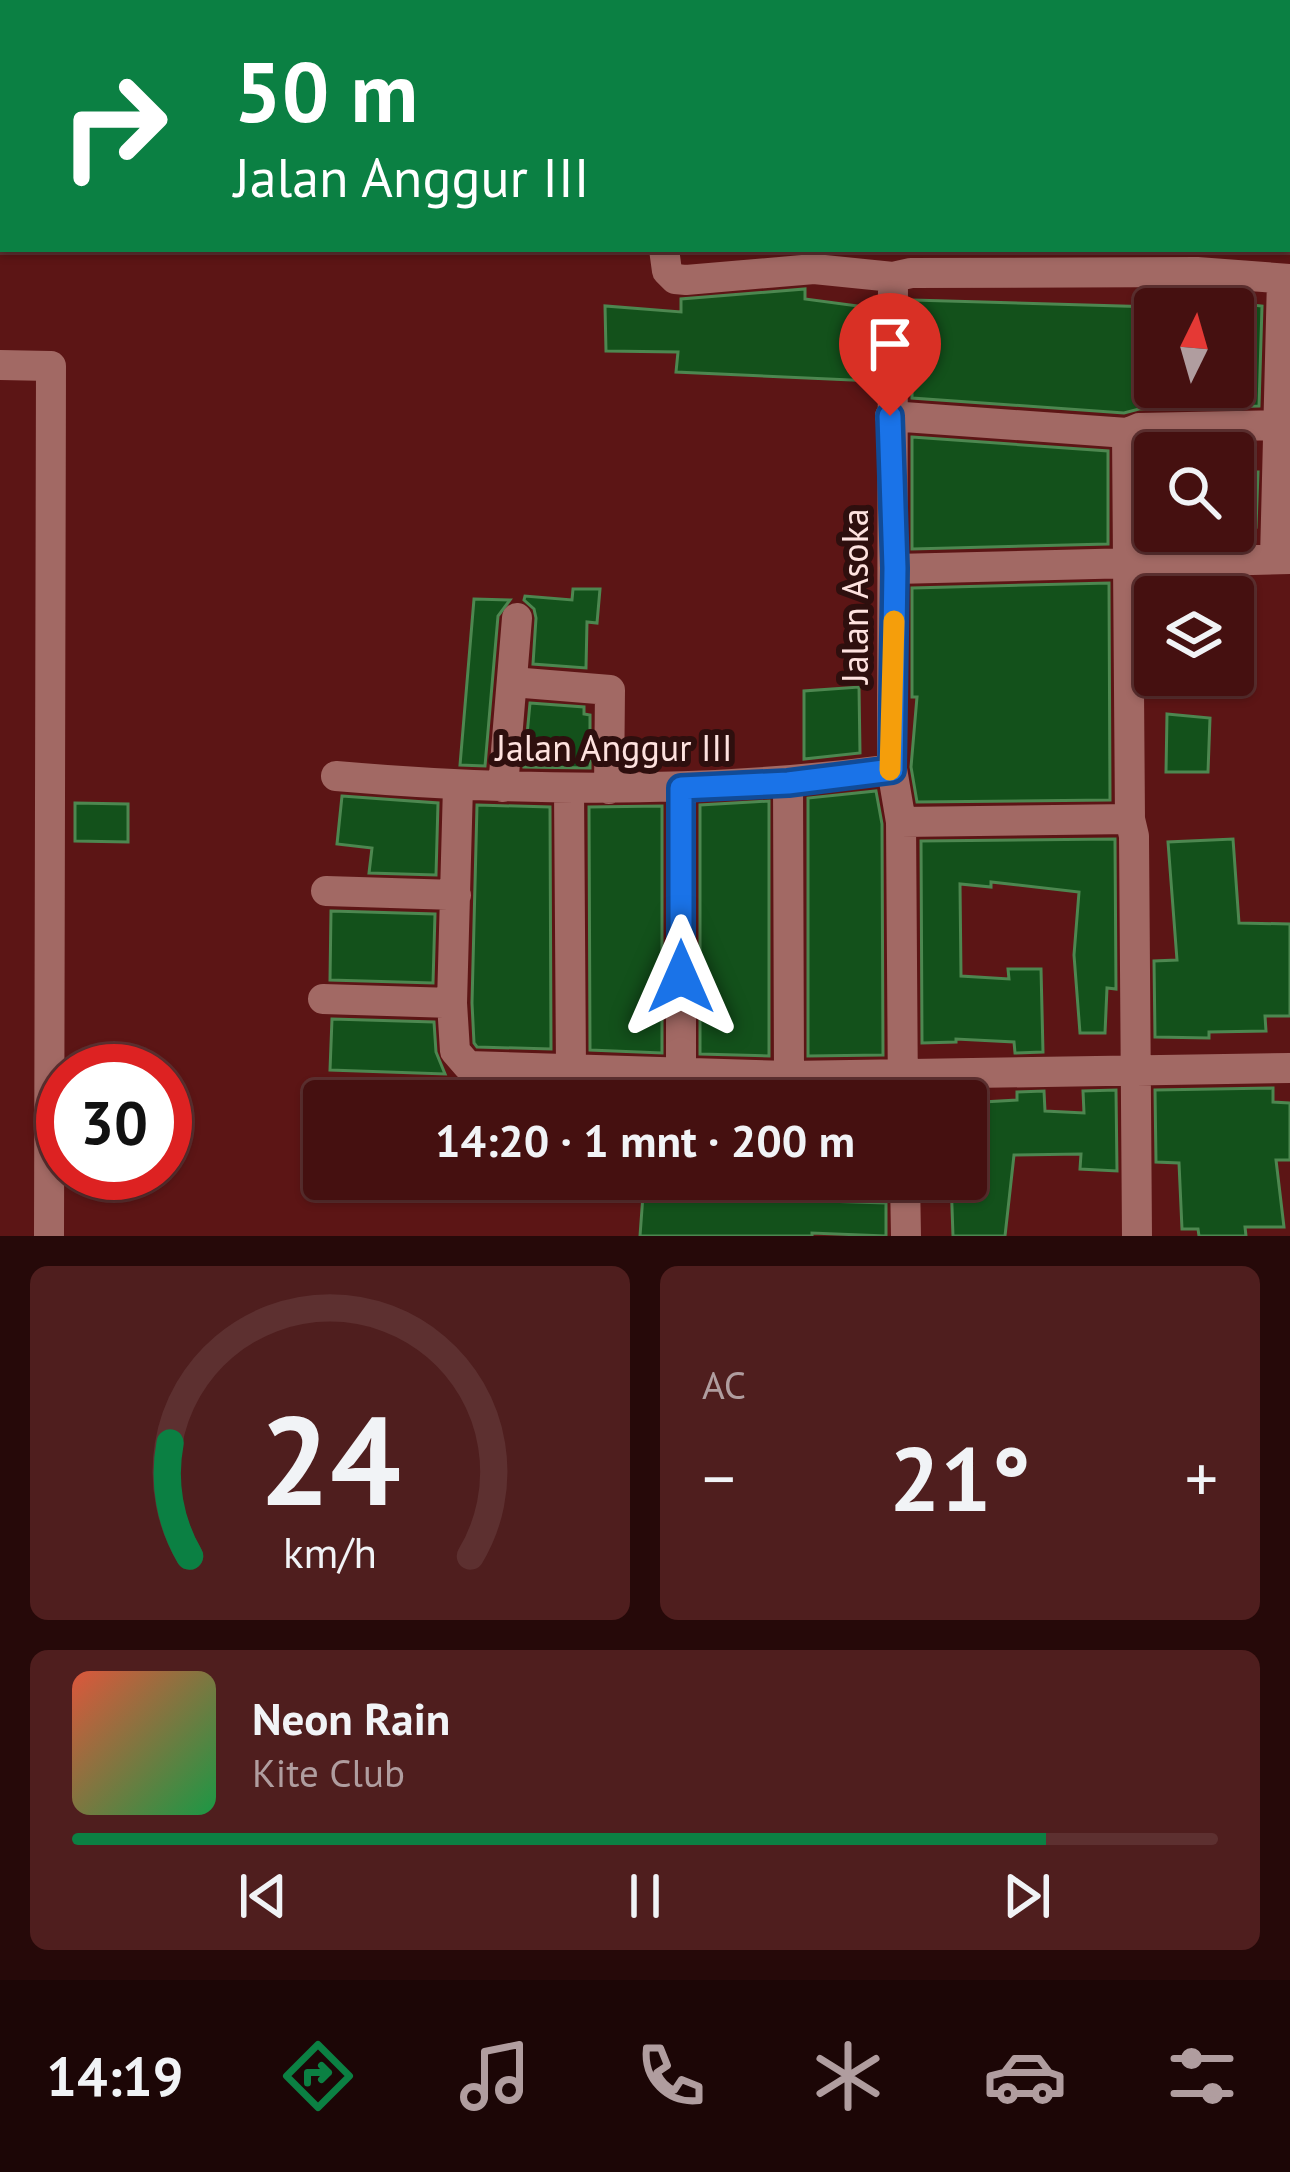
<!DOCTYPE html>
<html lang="id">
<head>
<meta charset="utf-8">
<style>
  :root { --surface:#451010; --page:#4f1e1e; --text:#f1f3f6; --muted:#b09d9f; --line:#5d3030; --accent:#0b8043 }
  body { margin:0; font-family:"PT Sans",sans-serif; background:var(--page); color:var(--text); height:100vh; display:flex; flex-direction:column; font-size:45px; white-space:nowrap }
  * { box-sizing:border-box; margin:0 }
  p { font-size:39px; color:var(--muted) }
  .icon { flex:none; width:66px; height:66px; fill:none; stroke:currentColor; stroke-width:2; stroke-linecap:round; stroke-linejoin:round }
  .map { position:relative; height:1236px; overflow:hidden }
  .sheet { display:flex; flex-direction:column; gap:30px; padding:30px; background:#260909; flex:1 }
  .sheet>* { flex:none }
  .top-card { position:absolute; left:0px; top:0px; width:1290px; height:252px; box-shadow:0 3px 9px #0004,0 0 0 3px var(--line); background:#0b8043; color:#fff; overflow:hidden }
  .needle { width:78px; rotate:5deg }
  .fabs { position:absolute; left:1134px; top:288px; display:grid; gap:24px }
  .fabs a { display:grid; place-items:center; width:120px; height:120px; border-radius:12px; background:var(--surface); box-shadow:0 3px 9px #0004,0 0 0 3px var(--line); font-size:60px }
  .speed { position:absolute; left:36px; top:1044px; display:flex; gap:24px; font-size:60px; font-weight:700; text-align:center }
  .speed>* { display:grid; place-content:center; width:156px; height:156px; border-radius:50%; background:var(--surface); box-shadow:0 3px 9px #0004,0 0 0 3px var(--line); line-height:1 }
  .speed .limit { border:18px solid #d22; background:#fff; color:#111 }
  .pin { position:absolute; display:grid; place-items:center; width:102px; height:102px; color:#fff; margin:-123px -51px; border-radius:50% 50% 50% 0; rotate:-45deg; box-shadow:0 0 12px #0007 }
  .pin .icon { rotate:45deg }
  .me { position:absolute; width:132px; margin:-66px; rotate:0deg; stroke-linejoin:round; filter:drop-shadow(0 0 9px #0008) }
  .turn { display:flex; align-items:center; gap:42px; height:252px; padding:0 36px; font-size:54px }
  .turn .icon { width:156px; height:156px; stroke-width:2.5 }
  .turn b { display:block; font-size:84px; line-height:102px }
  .big { font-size:90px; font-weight:600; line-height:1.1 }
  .sheet .widget { flex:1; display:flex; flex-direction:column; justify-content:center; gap:18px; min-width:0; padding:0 42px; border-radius:18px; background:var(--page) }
  .sheet .dial { align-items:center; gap:0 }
  .dial svg { height:312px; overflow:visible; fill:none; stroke:var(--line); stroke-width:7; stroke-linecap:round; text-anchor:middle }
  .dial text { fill:var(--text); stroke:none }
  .song { display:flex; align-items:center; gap:36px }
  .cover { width:144px; height:144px; border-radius:18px; background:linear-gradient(135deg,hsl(10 70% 55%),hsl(140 70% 35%)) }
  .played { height:12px; border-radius:6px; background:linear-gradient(90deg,var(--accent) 85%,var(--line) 85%) }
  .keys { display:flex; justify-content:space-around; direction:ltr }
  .heat { display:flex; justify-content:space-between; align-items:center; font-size:66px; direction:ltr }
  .sheet .tiles { flex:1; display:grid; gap:30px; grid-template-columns:1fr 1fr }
  .widget:last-child { grid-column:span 2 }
  .trip { position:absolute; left:303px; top:1080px; width:684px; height:120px; border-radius:12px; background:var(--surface); box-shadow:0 3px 9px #0004,0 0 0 3px var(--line); font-weight:600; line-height:120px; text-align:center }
  .tab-bar { display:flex; height:192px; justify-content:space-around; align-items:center; background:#1c0606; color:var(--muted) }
  .tab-bar .icon { width:84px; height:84px }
  .tab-bar .active { color:var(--accent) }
  .tab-bar b { font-size:54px; color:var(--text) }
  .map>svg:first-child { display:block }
</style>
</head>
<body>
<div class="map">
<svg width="1290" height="1236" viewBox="0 0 1290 1236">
  <rect width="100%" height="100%" fill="#5c1515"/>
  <!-- building -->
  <path fill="#13511b" stroke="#4d8750" stroke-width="3" d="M805,289V299L873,308V381L676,372L678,352L606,351L605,306L681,312V299Z
    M912,300L1155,307V387H1233V303L1262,306L1259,406L1139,409L1124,413L912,398Z
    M912,437L1108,451V544L912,549Z
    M1244,472H1258L1256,527L1241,525Z
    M1184,531H1236L1235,541L1183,542Z
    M1231,580L1229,597H1180L1181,581Z
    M1109,583L1110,800L917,802L911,767L917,697H912V588Z
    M573,589H600L597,623L587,622L586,668L533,664L536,618L534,609L524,600L525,596L572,600Z
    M474,599L510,600L498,616L485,766L460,765Z
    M859,687L860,753L804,759V691Z
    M530,703L584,707V714L590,715V768L524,767Z
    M1167,714L1210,718L1208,772H1166Z
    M876,791L882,824L883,1055L808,1056V798Z
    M342,796L438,803L436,875L369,873L372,848L337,844Z
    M769,801V1056L700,1054V805Z
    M75,803L128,804V842L75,841Z
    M477,805L550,807L551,1049L477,1047L474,1043L472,1003Z
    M662,806V1053L590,1050L589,807Z
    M1115,839L1116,989L1107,988L1105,1033H1080L1074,955L1079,892L991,882V887L960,884L961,976L1009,979L1008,969H1041L1043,1052L1015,1053L1014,1042L956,1039V1042L922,1043L921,841Z
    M1233,839L1239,923L1290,924V1016H1265L1266,1031L1209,1032V1038L1155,1037L1154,961L1177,960L1168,842Z
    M331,911L435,914L433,983L330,980Z
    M332,1019L434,1022L436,1052L445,1074L330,1070Z
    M1273,1088V1102L1290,1103V1160H1276L1284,1227H1245L1246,1236H1199L1198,1229H1182L1179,1163L1156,1162L1155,1090Z
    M607,1090L883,1094L884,1101H606Z
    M1116,1090L1117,1171L1080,1169L1081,1154L1014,1155L1005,1236H953L951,1179H966V1162L973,1163L966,1103L1017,1100V1092L1044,1091L1045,1111L1084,1113L1083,1091Z
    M643,1195L886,1203V1236L812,1233V1236H640Z"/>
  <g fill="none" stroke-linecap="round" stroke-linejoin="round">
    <!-- minor -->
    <path stroke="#a26964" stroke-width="30" d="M820,0L1188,3
      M667,3V0
      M664,249L667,271L675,279L686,280L814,269L893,277L911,273L1197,272L1290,279
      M893,277L892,769L901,822L903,1101
      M0,365L51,366L49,1236
      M890,416L1127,433L1139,428L1279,425
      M1127,433L1130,819L1134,836L1137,1236
      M1275,558L1282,279
      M895,569L1290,559
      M512,682L610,690L609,789
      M336,776C522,792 707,794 892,769
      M788,783L789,1076
      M458,786L452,1003L455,1051L468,1066L789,1076L1290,1068
      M503,787L517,618
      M569,789L571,1068
      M901,822L1130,819
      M326,891L456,895
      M323,999L452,1003
      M681,1072V787
      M672,1179L906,1184
      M905,1179L906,1236"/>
  </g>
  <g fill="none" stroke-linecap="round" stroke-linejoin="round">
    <defs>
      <path id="route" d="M681,977V788L788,783L892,770L895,568L890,416"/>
    </defs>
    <!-- route casing -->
    <use href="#route" stroke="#114b97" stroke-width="30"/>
    <!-- route -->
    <use href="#route" stroke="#1a73e8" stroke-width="21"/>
    <!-- slow -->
    <path stroke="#f59e0b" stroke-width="21" d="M890,770L894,621"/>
  </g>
  <g text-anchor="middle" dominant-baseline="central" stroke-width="12" stroke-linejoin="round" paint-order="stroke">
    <!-- street labels -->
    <g font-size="36" fill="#fee2df" stroke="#2e0f0e">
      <text transform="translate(854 596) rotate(-90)">Jalan Asoka</text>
      <text x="614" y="747">Jalan Anggur III</text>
    </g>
  </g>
</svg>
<div class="fabs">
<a><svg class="needle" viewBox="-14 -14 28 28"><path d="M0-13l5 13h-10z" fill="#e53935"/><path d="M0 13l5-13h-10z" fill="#b09d9f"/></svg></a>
<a><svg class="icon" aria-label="search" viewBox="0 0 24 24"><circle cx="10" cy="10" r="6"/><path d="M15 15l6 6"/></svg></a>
<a><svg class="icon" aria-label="layers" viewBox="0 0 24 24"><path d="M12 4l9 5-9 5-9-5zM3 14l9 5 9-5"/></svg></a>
</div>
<div class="speed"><div class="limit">30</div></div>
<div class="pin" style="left:890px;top:416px;background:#d93025"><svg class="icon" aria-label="arrive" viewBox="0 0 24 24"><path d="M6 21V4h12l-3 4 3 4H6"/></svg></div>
<svg class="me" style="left:681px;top:977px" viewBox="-20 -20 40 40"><path d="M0-17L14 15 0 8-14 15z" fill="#1a73e8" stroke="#fff" stroke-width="4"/></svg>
<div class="trip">14:20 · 1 mnt · 200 m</div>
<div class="top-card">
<div class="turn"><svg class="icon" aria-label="right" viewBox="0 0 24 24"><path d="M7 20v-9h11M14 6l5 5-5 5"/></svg><div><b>50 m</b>Jalan Anggur III</div></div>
</div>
</div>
<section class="sheet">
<div class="tiles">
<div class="widget dial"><svg viewBox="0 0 100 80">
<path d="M14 69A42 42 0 1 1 86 69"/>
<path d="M14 69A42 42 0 0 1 9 40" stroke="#0b8043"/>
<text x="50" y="56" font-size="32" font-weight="700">24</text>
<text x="50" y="72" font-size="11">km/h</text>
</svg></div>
<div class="widget"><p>AC</p>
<div class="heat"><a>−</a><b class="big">21°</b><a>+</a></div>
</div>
<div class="widget">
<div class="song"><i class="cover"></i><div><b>Neon Rain</b><p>Kite Club</p></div></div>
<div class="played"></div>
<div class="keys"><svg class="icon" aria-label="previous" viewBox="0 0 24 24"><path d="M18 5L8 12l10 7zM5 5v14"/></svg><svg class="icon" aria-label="pause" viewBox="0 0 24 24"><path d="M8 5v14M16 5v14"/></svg><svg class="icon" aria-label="next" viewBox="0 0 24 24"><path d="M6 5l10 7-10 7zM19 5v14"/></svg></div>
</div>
</div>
</section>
<nav class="tab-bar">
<b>14:19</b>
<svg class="icon active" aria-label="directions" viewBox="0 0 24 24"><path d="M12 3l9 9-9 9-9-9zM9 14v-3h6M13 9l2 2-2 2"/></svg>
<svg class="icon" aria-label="music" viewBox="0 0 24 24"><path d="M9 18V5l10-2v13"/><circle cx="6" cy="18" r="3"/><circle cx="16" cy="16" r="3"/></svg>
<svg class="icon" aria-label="phone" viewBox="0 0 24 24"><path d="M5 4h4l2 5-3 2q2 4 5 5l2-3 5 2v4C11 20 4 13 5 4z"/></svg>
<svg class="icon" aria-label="climate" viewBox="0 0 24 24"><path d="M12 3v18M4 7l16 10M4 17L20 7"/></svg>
<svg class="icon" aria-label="car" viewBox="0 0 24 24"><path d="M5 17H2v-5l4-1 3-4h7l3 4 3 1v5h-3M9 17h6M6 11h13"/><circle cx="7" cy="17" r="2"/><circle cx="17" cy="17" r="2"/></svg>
<svg class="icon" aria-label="filters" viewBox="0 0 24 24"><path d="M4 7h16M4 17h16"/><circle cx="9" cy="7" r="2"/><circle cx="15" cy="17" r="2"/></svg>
</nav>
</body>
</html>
